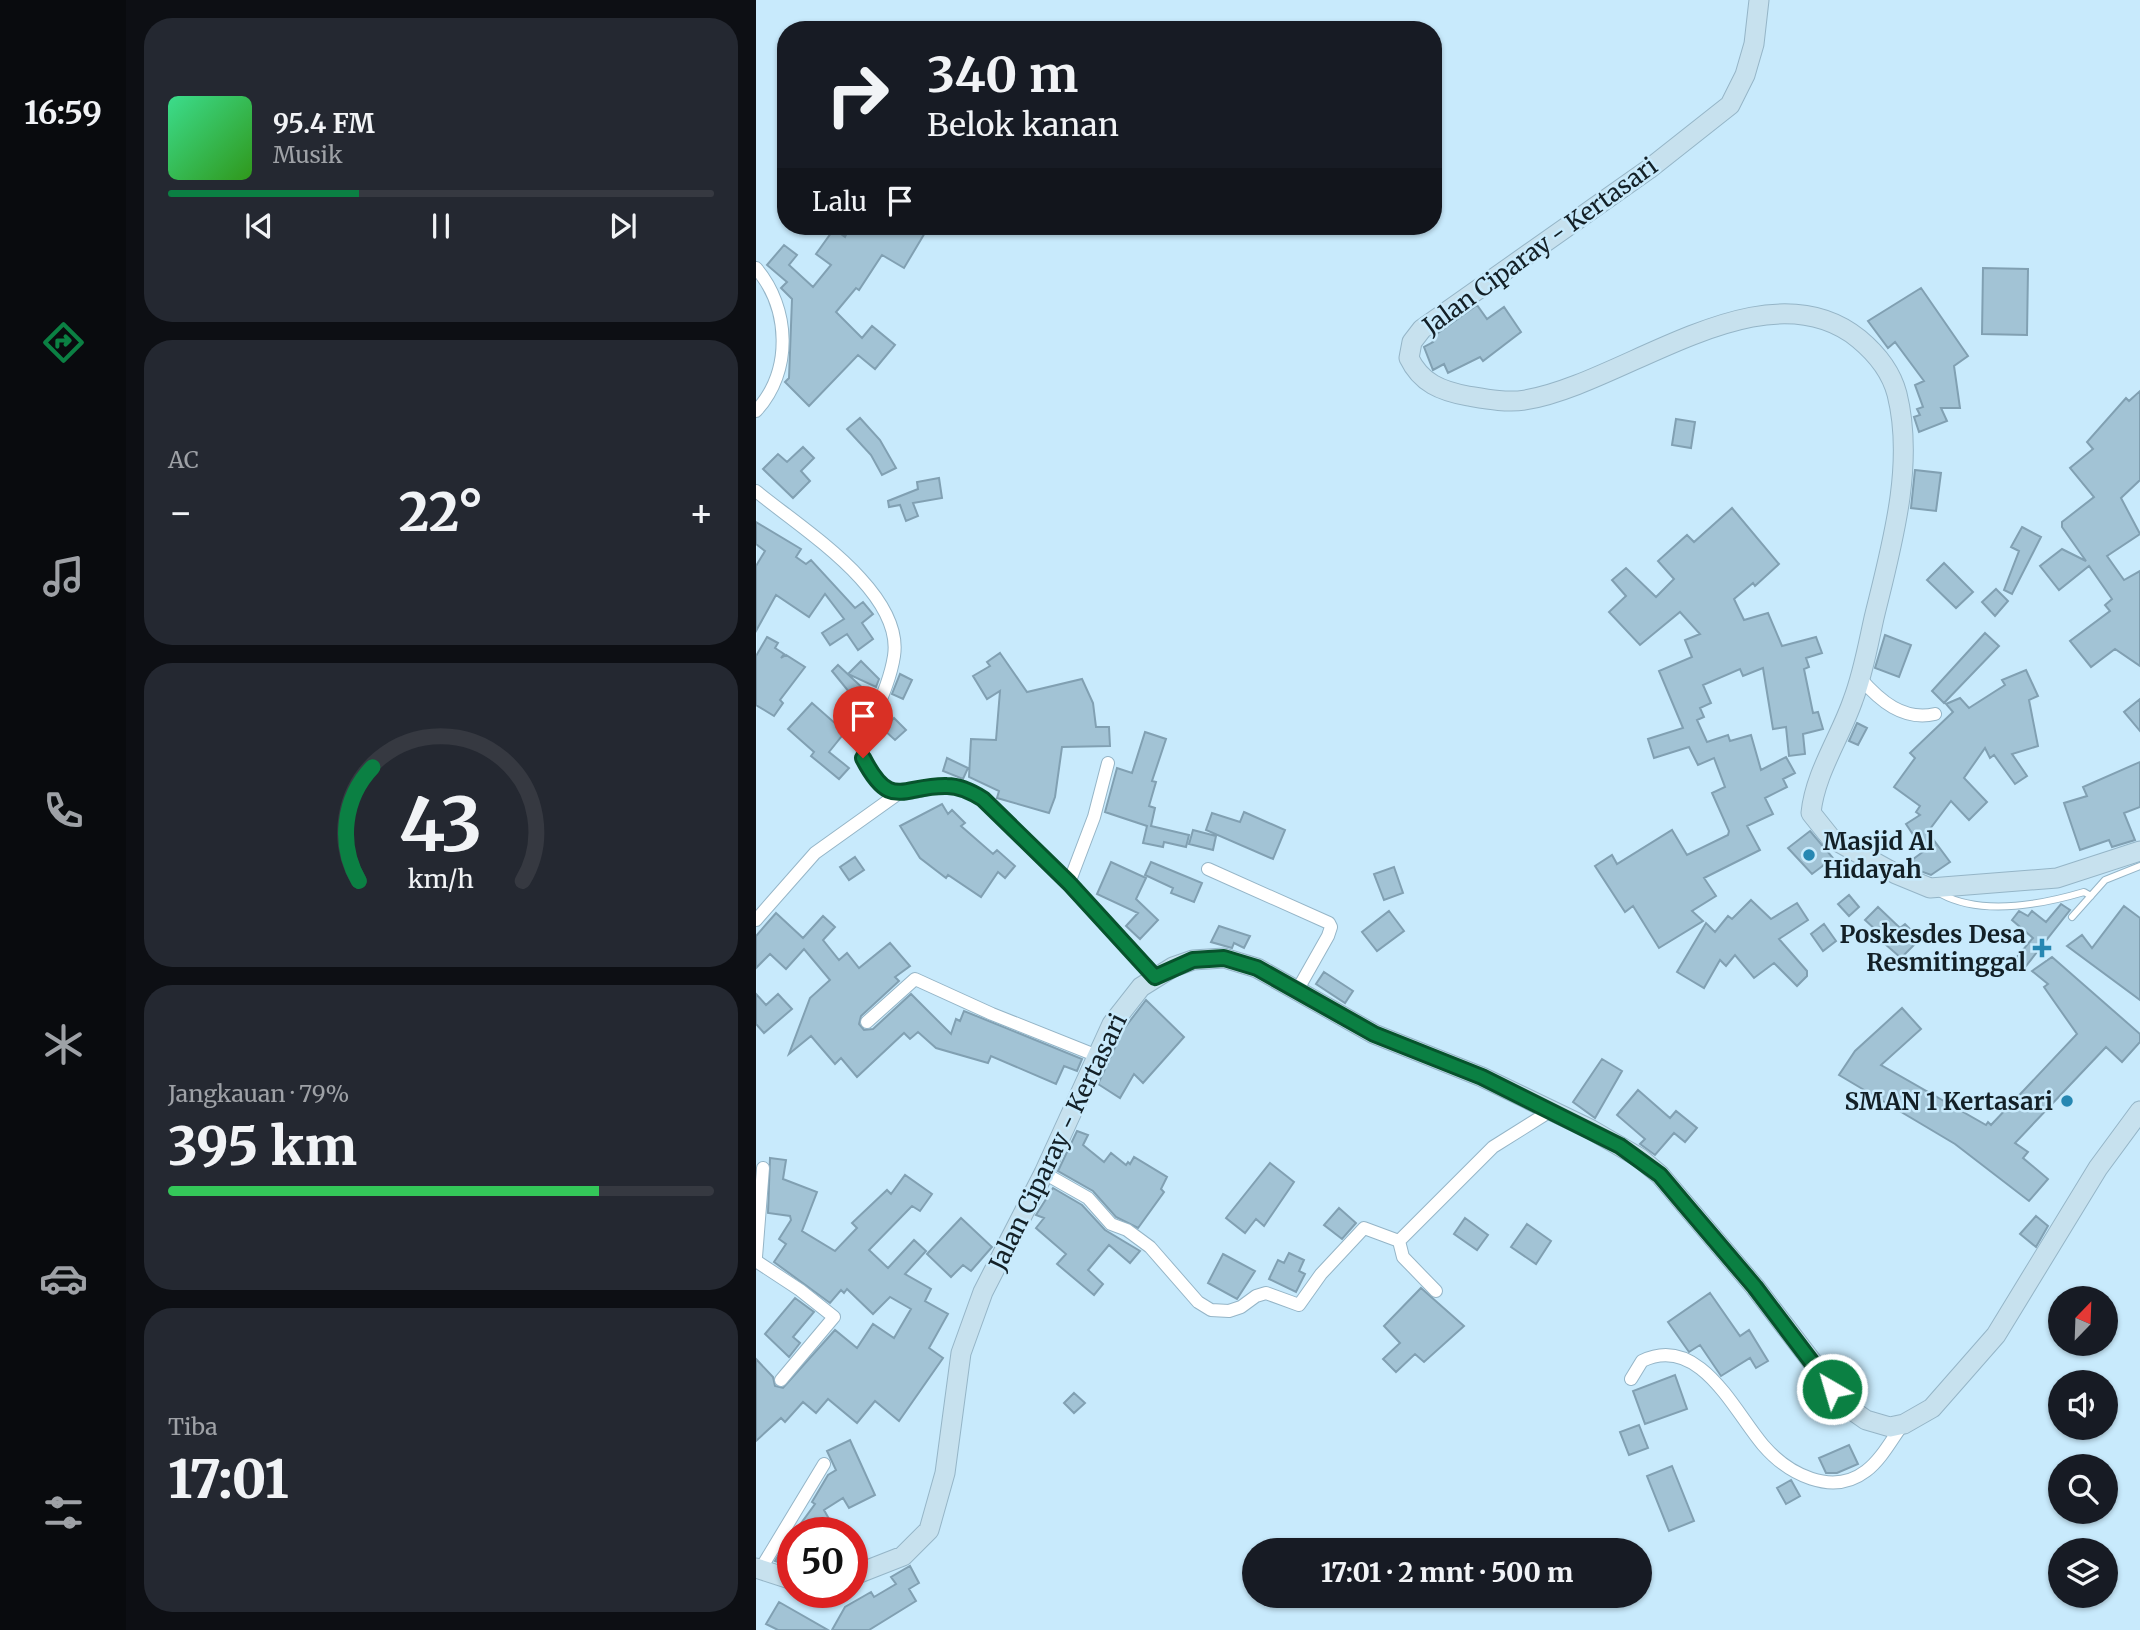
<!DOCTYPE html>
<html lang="id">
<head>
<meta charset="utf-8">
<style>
  :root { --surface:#171b24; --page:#242831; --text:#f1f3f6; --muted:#9ea1a6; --line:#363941; --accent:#0b8043 }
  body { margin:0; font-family:Merriweather,serif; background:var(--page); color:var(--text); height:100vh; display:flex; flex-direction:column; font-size:26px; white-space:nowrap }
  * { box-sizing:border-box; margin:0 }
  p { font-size:23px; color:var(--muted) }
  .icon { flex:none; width:38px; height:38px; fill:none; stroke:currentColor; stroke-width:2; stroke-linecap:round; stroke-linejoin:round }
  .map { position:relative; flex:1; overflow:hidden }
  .side { display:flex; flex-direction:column; gap:18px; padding:18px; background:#0d0f14; width:630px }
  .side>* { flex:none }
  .top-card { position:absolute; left:21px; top:21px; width:665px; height:214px; border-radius:28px; box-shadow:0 2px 5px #0004; background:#171b24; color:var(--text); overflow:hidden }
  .needle { width:46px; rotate:23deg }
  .tools { position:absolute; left:1292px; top:1286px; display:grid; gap:14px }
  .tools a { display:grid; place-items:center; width:70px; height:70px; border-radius:50%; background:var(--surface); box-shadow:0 2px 5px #0004; font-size:35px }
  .speed { position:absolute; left:21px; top:1517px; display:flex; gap:14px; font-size:35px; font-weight:700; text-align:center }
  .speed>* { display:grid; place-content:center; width:91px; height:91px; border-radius:50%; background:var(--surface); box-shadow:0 2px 5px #0004; line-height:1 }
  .speed .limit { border:10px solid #d22; background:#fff; color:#111 }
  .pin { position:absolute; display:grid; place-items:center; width:60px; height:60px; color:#fff; margin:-72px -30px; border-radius:50% 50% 50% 0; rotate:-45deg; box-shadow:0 0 7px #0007 }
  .pin .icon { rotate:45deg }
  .me { position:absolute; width:77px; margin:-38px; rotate:322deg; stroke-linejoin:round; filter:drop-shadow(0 0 5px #0008) }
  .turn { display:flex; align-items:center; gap:24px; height:147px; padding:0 35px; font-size:32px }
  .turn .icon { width:91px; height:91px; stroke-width:2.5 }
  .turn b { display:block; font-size:49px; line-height:60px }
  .then { display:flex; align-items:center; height:66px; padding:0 35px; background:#0003; gap:14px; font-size:26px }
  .big { font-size:52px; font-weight:800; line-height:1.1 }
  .side .card { flex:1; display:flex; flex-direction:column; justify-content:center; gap:10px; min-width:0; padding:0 24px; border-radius:28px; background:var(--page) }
  .side .dial { align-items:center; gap:0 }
  .dial svg { height:182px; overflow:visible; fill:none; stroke:var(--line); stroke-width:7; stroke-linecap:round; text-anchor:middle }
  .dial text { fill:var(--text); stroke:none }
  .song { display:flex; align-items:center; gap:21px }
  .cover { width:84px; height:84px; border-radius:10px; background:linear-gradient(135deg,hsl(150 70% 55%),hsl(110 70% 35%)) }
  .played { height:7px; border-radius:4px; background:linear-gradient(90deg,var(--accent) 35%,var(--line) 35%) }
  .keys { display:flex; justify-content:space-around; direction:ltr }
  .heat { display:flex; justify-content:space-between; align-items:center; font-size:38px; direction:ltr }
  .charge { height:10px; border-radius:5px; background:linear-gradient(90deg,#34c759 79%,var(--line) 0) }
  .trip { position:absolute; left:486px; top:1538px; width:410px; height:70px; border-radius:35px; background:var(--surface); box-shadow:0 2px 5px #0004; font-weight:800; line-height:70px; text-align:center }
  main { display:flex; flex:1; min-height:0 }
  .dock { display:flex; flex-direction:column; width:126px; justify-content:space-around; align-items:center; background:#090b0e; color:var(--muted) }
  .dock .icon { width:49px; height:49px }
  .dock .selected { color:var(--accent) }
  .dock b { font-size:32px; color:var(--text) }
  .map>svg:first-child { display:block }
</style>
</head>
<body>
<main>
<nav class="dock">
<b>16:59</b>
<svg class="icon selected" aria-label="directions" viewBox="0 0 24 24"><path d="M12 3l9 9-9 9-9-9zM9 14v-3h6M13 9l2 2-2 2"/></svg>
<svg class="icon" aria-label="music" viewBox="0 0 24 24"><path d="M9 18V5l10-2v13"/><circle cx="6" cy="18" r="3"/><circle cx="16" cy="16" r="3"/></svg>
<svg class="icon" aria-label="phone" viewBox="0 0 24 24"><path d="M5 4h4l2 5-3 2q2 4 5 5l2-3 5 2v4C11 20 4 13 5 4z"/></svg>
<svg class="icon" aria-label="climate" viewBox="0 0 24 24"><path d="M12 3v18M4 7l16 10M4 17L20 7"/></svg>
<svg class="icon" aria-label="car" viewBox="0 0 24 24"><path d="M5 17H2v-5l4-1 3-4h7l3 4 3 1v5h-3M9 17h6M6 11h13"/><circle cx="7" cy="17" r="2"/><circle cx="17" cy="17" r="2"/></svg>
<svg class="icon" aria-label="filters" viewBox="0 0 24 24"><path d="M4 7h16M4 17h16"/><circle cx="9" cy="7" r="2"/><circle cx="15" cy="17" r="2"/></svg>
</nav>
<section class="side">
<div class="card">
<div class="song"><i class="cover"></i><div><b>95.4 FM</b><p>Musik</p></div></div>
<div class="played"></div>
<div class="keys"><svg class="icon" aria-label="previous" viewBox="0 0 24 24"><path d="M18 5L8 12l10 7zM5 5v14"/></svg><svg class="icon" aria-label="pause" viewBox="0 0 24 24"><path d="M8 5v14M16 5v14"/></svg><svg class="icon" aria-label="next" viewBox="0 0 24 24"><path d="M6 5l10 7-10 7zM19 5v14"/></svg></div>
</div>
<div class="card"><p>AC</p>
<div class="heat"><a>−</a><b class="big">22°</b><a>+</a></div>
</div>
<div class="card dial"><svg viewBox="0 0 100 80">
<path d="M14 69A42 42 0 1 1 86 69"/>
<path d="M14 69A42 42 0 0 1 20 19" stroke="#0b8043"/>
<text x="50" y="56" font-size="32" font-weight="700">43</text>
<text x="50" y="72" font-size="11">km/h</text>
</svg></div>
<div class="card"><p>Jangkauan · 79%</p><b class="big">395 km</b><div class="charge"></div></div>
<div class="card"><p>Tiba</p><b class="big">17:01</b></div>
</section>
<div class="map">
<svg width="1384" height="1630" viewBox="0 0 1384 1630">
  <rect width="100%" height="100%" fill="#c8eafc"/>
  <!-- building -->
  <path fill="#a2c3d5" stroke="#81a0b2" stroke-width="2" d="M94,226H173L148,268L126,255L103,290L100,288L80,312L106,338L116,326L139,345L119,369L102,355L53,406L29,382L33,378L36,299L25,288L31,282L11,265L28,245L41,255L33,265L57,287L75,265L60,254L78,229L89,237Z
    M1227,268L1272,269L1271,335L1226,334Z
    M1165,288L1212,356L1198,366L1204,408H1185L1191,421L1163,432L1158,417L1164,415L1161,409L1167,407L1159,385L1168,381L1139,342L1132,348L1112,321Z
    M721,305L731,319L748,307L765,332L727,361L724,357L692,373L688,364L677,370L668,347L677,342L675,338Z
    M1384,391V480L1365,498L1384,534L1351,556L1368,580L1384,571V666L1359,649L1335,667L1314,641L1354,611L1349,605L1356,599L1333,566L1303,590L1284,566L1306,549L1330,561L1306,527V522L1338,497L1314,468L1337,449L1331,442L1370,398L1373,401Z
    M104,418L124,440L140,468L126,475L115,455L91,429Z
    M920,419L939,422L935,448L916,445Z
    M47,447L58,458L45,471L54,481L37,498L7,469L22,454L31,462Z
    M1159,470L1185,473L1180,511L1155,508Z
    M183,478L186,498L157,503L162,516L150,521L144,505L133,507L132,501L162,489L161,482Z
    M976,508L1023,564L999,586L997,583L978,599L988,620L1012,613L1026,646L1060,637L1066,653L1050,658L1053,667L1048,669L1057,713L1062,712L1067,729L1047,734L1049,754L1033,756L1030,727L1017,729L1007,668L987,676L984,669L947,685L955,703L944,708L948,717L941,720L951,742L972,735L974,741L995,735L1005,770L1030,757L1039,773L1027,779L1031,787L1009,798L1017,814L991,826L1004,850L948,878L960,896L936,911L947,921L903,948L877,906L869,912L839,866L856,855L861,864L916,830L931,855L972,835L973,831L956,793L969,787L958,758L942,765L933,747L898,758L892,739L927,728L903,671L936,657L929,640L944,634L924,612L884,645L853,612L870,596L856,580L870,568L900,597L918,579L902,561L931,535L938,542Z
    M0,522L45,549L40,557L50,564L55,560L99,608L107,602L117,614L106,623L117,639L102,650L91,634L74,645L66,633L88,619L69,594L53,617L20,595L0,631V566L9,551L0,544Z
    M1266,527L1285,537L1256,594L1248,590L1263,551L1255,547Z
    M1188,563L1217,592L1200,608L1171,580Z
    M1240,589L1252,601L1239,616L1226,602Z
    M1229,633L1243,646L1188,703L1176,691Z
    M1129,635L1155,645L1143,677L1119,668Z
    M11,637L22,643L19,648L28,654L25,658L30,655L49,667L24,700L27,703L18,716L0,705V656Z
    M244,653L271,692L326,679L337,703L340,727H353L354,746L306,747L299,797L293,813L241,798L243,791L213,777L215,739L240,740L244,691L231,699L217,676L234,666L231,662Z
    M105,661L123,679L120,687L92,674Z
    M82,665L112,693L102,703L76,671Z
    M1270,670L1282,696L1273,700L1282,746L1256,754L1271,776L1259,784L1238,755L1234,758L1229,748L1208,778L1231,802L1213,820L1195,801L1174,829L1177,833L1174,835L1194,862L1175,875L1164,871L1156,860L1168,851L1150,824L1164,815L1160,812L1164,806L1138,787L1159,758L1154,753L1197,712L1190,704L1204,698L1213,708L1249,685L1246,680Z
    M144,674L156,680L147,699L136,694Z
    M1384,699V731L1368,712Z
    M56,703L89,732L73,752L93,768L83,779L55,756L58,752L32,729Z
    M94,710L106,721L94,735L82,723Z
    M138,718L150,730L139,740L127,729Z
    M1101,723L1111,728L1102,745L1093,741Z
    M389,732L410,739L396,781L400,782L393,806L399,808L395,826L433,835L430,847L408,842L407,847L387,843L391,826L349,812L361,768L376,773Z
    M191,758L212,768L207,779L187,771Z
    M1384,762V807L1368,813L1379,840L1356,847L1353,840L1324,850L1308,803L1331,796L1327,787Z
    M186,804L192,814L196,810L209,823L205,826L237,854L241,850L259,866L249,878L242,872L225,897L192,875L190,878L164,858L144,826Z
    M488,812L529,830L517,859L450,830L456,813L484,822Z
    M437,830L460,836L457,850L433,844Z
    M1054,831L1077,858L1056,874L1032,848Z
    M99,857L108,870L93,880L84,867Z
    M355,862L390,878L380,899L402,920L384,939L370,926L382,913L341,894Z
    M395,862L446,883L438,902L415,893L417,888L389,875Z
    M638,867L647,893L628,900L618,874Z
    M1093,895L1103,907L1093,916L1082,904Z
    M995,900L1015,919L1041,903L1052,920L1023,939L1051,971V976L1041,986L1018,963L998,978L979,955L970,966L964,960L948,988L921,972L950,923L959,932L972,916L976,919Z
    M1305,904L1314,910L1270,966L1260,958L1277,938L1256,920L1263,911L1272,916L1276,911L1290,922Z
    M1368,906L1384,918V1000L1311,946L1326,935L1336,948Z
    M1122,907L1144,928L1149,924L1164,939L1145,958L1129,944L1132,941L1109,920Z
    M633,911L648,931L621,951L606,932Z
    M20,913L47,938L67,916L79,927L67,940L83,960L91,953L103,968L134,943L154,966L139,977L143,981L105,1016L103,1024L108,1030L117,1029L155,994L195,1034L200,1019L204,1021L208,1011L326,1059L321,1071L308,1066L300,1084L235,1056L232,1063L180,1048L162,1032L154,1039L148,1033L101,1077L85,1058L79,1064L55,1036L33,1054L54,998L74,980L48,949L30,969L14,954L0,968V936Z
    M1068,924L1080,941L1067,951L1055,934Z
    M463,926L494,936L488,948L478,943L476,948L455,942Z
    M1296,957L1384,1034V1042L1366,1062L1350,1047L1259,1143L1272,1152L1267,1158L1292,1179L1273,1201L1199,1144L1083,1075L1099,1051L1146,1008L1165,1029L1125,1065L1230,1125L1232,1122L1235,1125L1321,1034L1288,987L1292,984L1276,971Z
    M568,972L597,991L589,1003L560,984Z
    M0,994L10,1005L22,994L36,1009L8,1033L0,1024Z
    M390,1000L428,1037L387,1083L378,1074L364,1098L342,1084L367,1030Z
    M846,1059L866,1071L839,1118L817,1102Z
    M882,1090L914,1118L920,1111L941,1128L929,1142L918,1133L899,1155L884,1144L889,1139L861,1115Z
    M321,1131L332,1135L327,1145L348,1162L355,1153L370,1165L372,1162L374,1164L378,1157L411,1177L405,1189L408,1192L382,1228L360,1217L337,1191L302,1171Z
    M14,1158L30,1160L27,1179L61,1192L46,1231L79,1251L101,1228L96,1223L131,1190L135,1194L149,1175L176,1194L164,1211L156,1206L113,1250L132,1268L158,1240L170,1251L149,1274L175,1289L169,1301L192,1314L173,1348L187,1358L143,1421L119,1401L101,1423L72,1399L60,1413L47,1402L29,1422L25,1418L0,1441V1359L17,1377L19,1386L27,1388L79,1330L101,1348L117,1324L138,1338L155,1309L134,1297L117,1314L91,1289L88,1293L85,1290L74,1303L18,1262L30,1244L23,1239L35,1220L34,1216L12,1213Z
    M514,1163L538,1182L508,1226L500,1219L489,1233L470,1218Z
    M297,1188L326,1205L349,1230L384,1251L374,1263L353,1245L332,1270L347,1284L338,1295L301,1264L310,1254L280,1228L288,1218L280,1215Z
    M583,1208L600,1223L586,1239L568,1225Z
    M1280,1216L1292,1226L1280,1247L1264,1234Z
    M205,1218L236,1247L215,1271L207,1265L195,1277L171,1254Z
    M709,1218L732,1235L721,1250L698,1234Z
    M771,1224L795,1241L780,1264L755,1247Z
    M533,1253L548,1260L543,1271L549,1274L540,1292L513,1279L522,1260L528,1263Z
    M467,1254L499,1271L481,1299L452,1283Z
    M665,1288L708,1326L668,1362L659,1354L640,1372L627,1359L644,1343L628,1326Z
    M954,1293L984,1336L993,1330L1012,1361L1000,1368L994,1358L965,1376L944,1345L933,1352L912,1322Z
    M39,1298L58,1312L37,1337L44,1343L33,1357L9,1334Z
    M919,1375L931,1409L889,1424L877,1391Z
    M318,1393L329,1403L318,1413L308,1403Z
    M883,1425L892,1448L873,1455L864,1432Z
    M94,1440L119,1495L93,1508L87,1498L68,1510L81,1533H38L59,1504L56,1502L72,1475L80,1470L71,1451Z
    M1093,1445L1102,1464L1081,1473H1070L1063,1458Z
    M916,1466L938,1521L913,1531L891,1476Z
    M1035,1480L1044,1496L1030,1504L1021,1488Z
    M36,1533H37V1567L19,1561Z
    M154,1566L163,1583L153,1589L160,1601L113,1630H76L89,1607L115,1592L118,1597L140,1584L135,1577Z
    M23,1602L72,1630H22L10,1624Z"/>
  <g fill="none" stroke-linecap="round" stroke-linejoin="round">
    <defs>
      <path id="service" d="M1185,894C1226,916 1284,905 1328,892L1335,896
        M1316,917L1349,880L1384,866"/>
      <path id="minor" d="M0,268C34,308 37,371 0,411
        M0,491C43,527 148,591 138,656C133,688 116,716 106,747C108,769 126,796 152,793C165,792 178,786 191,786C204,786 216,792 227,799L313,883L399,977
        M1104,678C1124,701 1147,721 1179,714
        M452,869L573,923L575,927L572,936L542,989
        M313,883L338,817L352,763
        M0,920L59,853L143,793
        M111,1022L159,979L236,1014L339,1055
        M288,1173L332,1198L355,1224L371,1230L394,1247L442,1302L455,1310L473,1311L485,1307L500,1296L510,1293L543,1305L565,1274L608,1228L643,1241
        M0,1257L7,1168
        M0,1261L44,1290L78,1317L25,1380
        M680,1291L647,1257L643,1241L737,1147L796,1110
        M875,1379L886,1361C943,1333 978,1411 1007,1445C1032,1474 1076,1497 1110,1471C1125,1460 1136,1439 1147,1424
        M4,1570L68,1464"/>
      <path id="secondary" d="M1003,0L998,44L989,75L974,105L893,169L666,329L656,342L653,358C665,383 685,391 712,396C730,399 751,403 769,400C868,384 1008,262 1103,339C1121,354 1135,371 1141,394C1159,466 1135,548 1118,618C1112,645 1107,674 1097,700C1084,738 1059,773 1055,813L1075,838L1140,874L1174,888L1301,878L1384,851
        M0,1568L37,1580
        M96,1576L147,1556L173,1530L189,1473L205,1353L227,1292L288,1173L356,1024L385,987L417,967L437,960L468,958L501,968L618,1034L726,1077L834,1129L884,1158L904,1175L999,1287L1090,1406L1110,1420L1134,1427L1148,1424L1176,1408L1240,1335L1342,1168L1384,1111"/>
    </defs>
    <!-- service casing -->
    <use href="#service" stroke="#95b5c7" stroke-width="8"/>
    <!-- minor casing -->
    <use href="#minor" stroke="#95b5c7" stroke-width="14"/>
    <!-- secondary casing -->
    <use href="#secondary" stroke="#95b5c7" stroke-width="21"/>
    <!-- service -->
    <use href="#service" stroke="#fff" stroke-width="6"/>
    <!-- minor -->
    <use href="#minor" stroke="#fff" stroke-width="12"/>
    <!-- secondary -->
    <use href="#secondary" stroke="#c7e1ee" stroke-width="19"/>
  </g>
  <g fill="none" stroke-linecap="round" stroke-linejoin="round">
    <defs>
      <path id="route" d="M107,758C135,812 146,785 191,786C204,786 216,792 227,799L313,883L399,977L437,960L468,958L501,968L618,1034L726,1077L864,1146L904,1175L925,1200L999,1287L1076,1389"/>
    </defs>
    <!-- route casing -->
    <use href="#route" stroke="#07532c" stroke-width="18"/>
    <!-- route -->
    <use href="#route" stroke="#0b8043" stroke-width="12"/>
  </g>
  <!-- markers -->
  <g fill="#2687b2" stroke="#c8eafc" stroke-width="2.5">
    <circle cx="1053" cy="855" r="7"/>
    <path d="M1282.5 937.5h7v7h7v7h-7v7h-7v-7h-7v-7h7z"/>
    <circle cx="1311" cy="1101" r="7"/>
  </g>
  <g text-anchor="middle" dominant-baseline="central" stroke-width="5" stroke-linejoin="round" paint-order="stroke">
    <!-- street labels -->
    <g font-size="24" fill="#132027" stroke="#c8eafc">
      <text transform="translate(784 246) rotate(-36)">Jalan Ciparay - Kertasari</text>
      <text transform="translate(302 1142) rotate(-64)">Jalan Ciparay - Kertasari</text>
    </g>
    <!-- poi labels -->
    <g font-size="24" font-weight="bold" fill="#132027" stroke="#c8eafc" text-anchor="end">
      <text x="1067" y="841" text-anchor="start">Masjid Al<tspan x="1067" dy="28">Hidayah</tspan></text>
      <text x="1270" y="934">Poskesdes Desa<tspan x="1270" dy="28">Resmitinggal</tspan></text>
      <text x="1297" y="1101">SMAN 1 Kertasari</text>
    </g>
  </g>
</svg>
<div class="tools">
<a><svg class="needle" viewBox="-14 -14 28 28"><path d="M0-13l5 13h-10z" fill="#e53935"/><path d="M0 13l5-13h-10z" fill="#9ea1a6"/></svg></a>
<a><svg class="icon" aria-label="sound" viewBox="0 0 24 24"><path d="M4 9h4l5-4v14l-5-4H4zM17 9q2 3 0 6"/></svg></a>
<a><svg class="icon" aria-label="search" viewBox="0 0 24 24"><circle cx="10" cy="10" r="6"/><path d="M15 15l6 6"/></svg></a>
<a><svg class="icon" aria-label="layers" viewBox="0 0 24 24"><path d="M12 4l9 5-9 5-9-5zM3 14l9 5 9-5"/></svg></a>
</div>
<div class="speed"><div class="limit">50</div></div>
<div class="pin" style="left:107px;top:758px;background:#d93025"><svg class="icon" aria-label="arrive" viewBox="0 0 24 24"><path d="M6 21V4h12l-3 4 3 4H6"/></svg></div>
<svg class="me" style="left:1076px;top:1389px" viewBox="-20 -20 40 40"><circle r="17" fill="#0b8043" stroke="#fff" stroke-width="3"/><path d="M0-11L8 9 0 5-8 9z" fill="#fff"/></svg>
<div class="trip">17:01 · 2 mnt · 500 m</div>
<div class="top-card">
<div class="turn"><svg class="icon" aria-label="right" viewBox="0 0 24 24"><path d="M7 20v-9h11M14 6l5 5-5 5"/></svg><div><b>340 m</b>Belok kanan</div></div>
<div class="then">Lalu<svg class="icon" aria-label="arrive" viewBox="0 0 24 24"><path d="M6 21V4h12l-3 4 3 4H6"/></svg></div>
</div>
</div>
</main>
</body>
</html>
